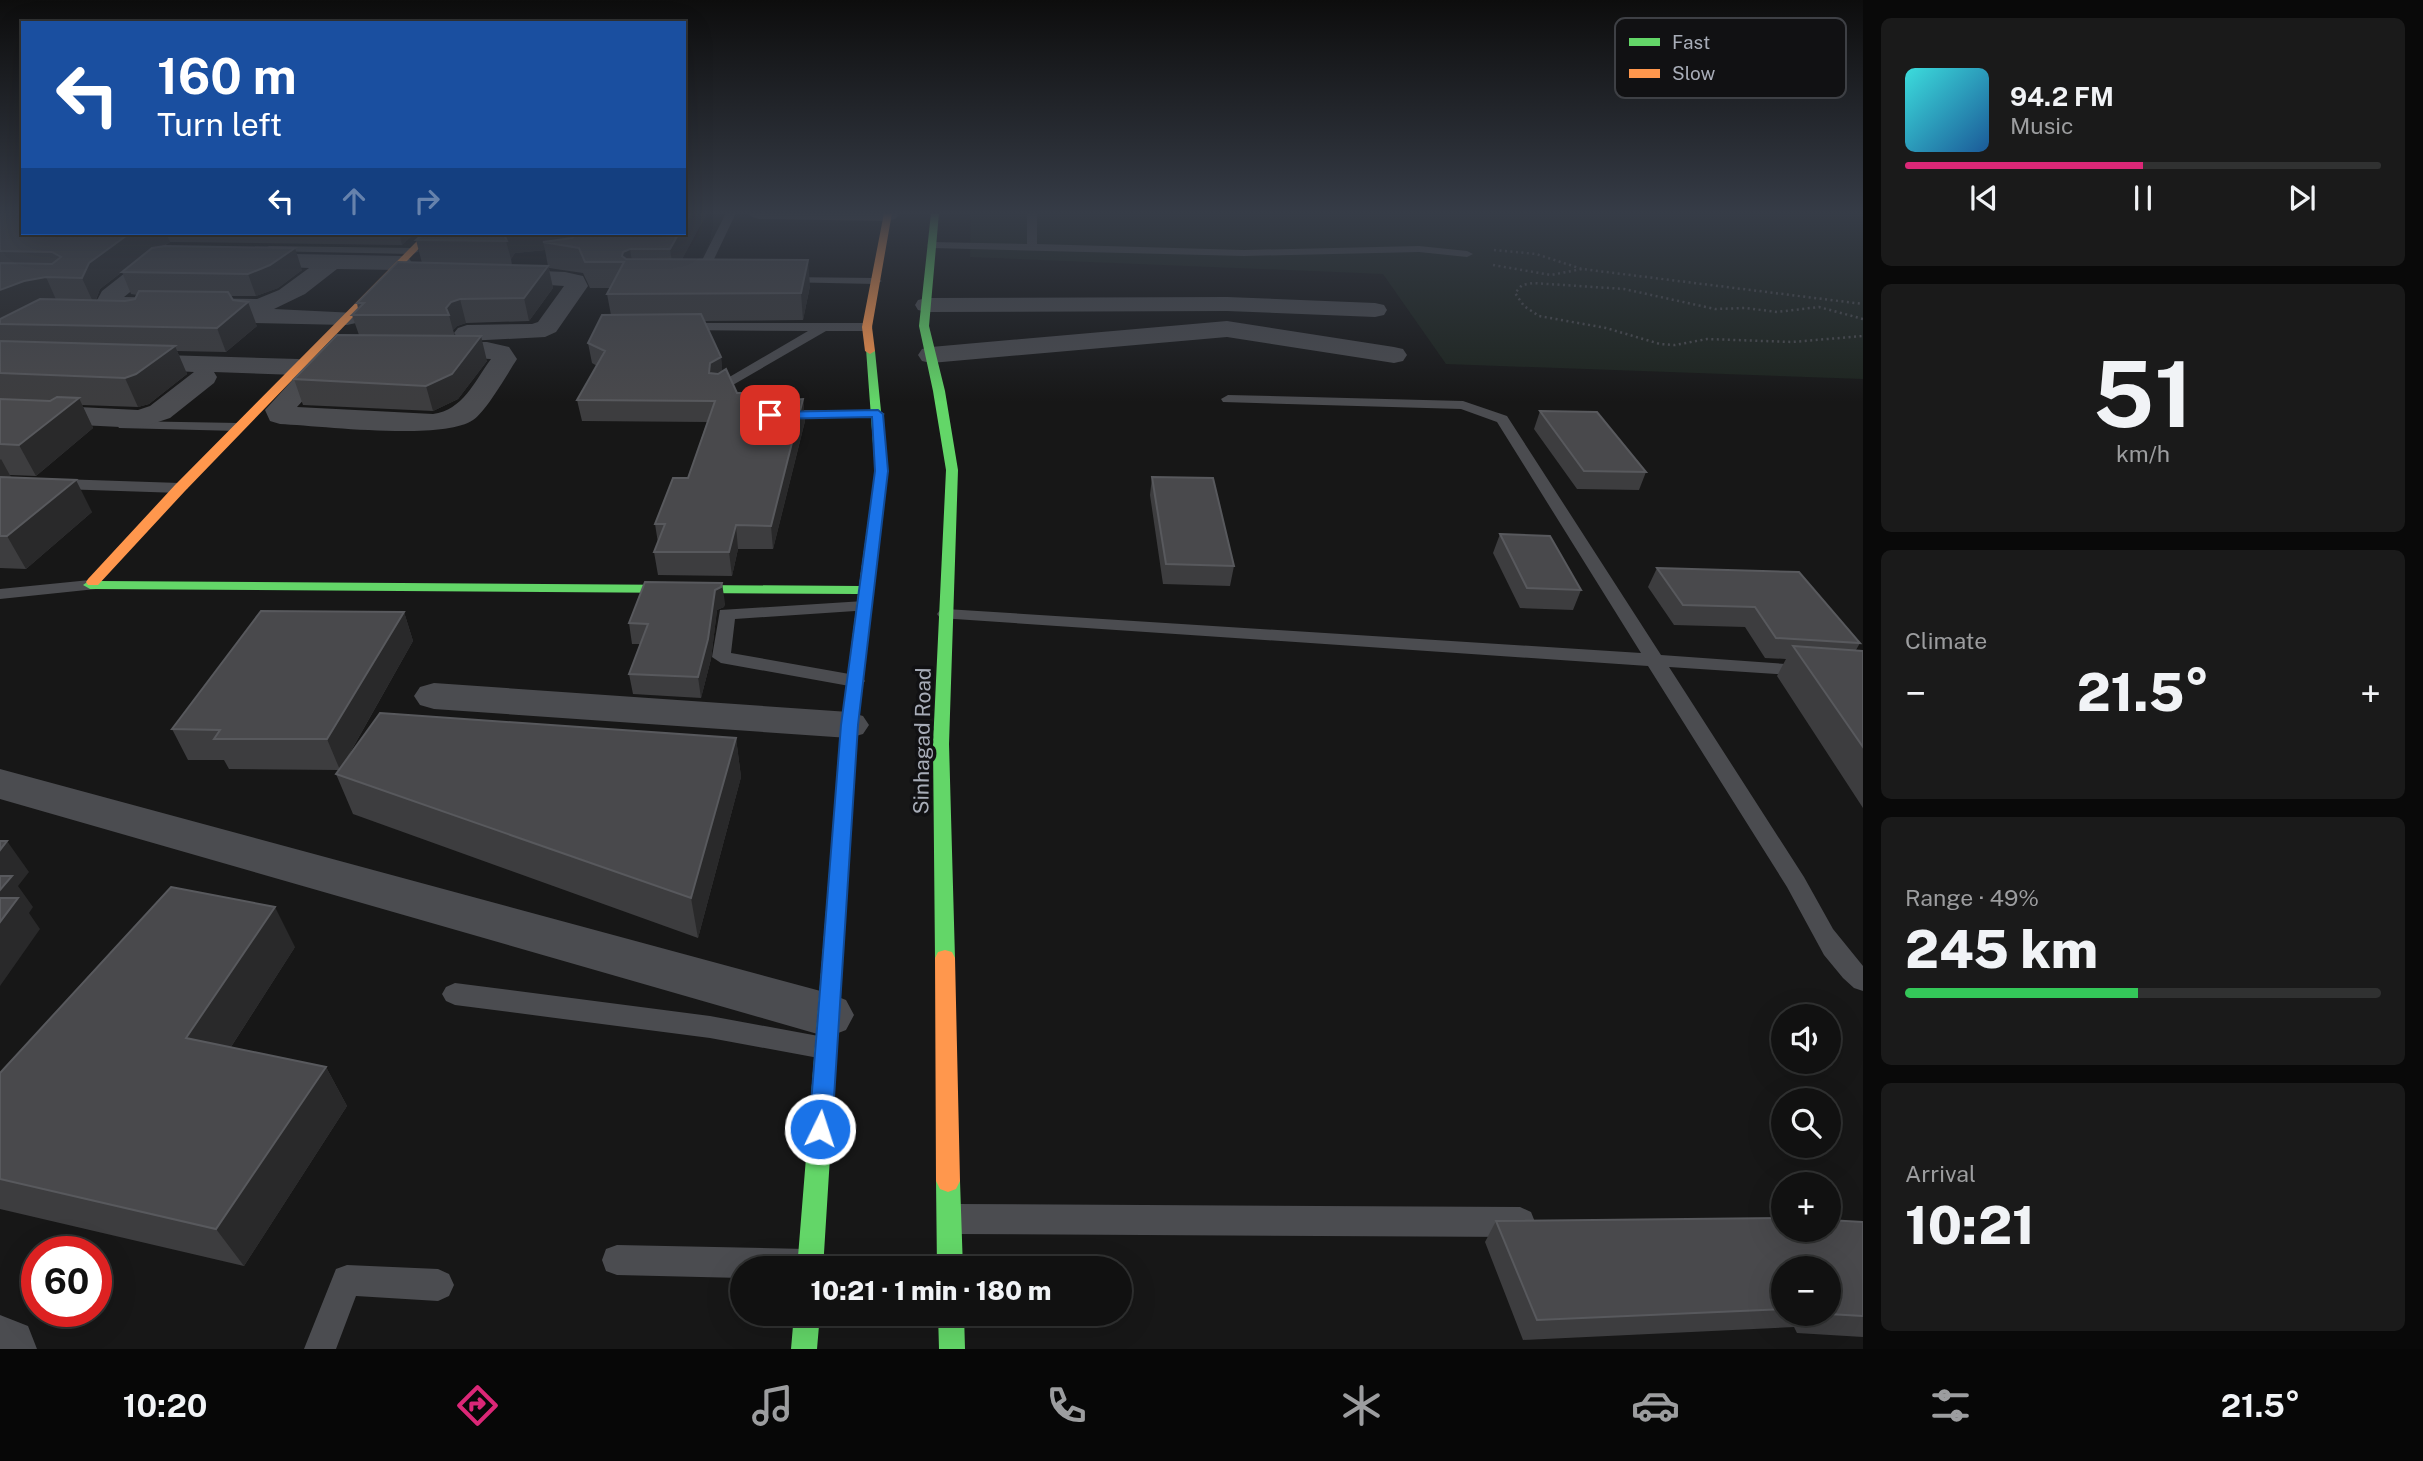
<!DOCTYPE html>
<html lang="en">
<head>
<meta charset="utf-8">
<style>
  :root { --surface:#111; --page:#1a1a1a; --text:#f1f3f6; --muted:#9c9d9f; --line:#303131; --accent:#db2777 }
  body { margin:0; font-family:"Public Sans",sans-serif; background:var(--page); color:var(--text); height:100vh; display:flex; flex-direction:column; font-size:26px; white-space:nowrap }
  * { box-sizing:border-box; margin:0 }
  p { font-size:23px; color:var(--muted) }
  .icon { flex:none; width:38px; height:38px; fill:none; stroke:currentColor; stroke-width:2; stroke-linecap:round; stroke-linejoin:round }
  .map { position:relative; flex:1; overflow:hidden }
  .details { display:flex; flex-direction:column; gap:18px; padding:18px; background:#090909; width:560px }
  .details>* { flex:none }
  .hud { position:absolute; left:21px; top:21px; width:665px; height:214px; border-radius:0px; box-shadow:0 7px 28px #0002,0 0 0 2px var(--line); background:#1a4fa0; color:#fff; overflow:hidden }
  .tools { position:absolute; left:1771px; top:1004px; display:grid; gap:14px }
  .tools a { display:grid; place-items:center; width:70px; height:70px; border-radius:50%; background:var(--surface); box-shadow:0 7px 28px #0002,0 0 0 2px var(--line); font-size:35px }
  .speed { position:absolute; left:21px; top:1236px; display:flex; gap:14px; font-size:35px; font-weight:700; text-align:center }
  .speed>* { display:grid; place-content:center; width:91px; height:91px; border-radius:50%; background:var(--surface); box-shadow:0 7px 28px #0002,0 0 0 2px var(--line); line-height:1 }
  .speed .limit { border:10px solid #d22; background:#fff; color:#111 }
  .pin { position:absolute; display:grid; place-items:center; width:60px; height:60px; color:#fff; margin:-30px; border-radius:14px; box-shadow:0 4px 10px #0006 }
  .me { position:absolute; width:77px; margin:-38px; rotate:4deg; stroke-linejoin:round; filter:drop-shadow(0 0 5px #0008) }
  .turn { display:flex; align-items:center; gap:24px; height:147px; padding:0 21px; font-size:32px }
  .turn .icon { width:91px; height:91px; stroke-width:2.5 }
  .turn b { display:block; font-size:49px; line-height:60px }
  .lanes { display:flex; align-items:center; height:66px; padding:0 21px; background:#0003; justify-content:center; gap:35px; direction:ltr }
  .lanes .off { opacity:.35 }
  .big { font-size:52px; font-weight:800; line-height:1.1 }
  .details .card { flex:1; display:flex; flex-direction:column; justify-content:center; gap:10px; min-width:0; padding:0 24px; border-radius:10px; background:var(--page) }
  .details .dial { align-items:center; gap:0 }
  .dial b { font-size:91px; line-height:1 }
  .song { display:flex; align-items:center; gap:21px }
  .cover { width:84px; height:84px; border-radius:10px; background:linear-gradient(135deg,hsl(180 70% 55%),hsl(210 70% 35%)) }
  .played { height:7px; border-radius:4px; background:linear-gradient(90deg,var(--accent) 50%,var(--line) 50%) }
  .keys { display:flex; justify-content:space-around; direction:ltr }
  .heat { display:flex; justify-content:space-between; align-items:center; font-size:38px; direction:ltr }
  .charge { height:10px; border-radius:5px; background:linear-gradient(90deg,#34c759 49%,var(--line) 0) }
  .trip { position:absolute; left:730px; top:1256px; width:402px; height:70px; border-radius:35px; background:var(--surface); box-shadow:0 7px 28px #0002,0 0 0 2px var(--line); font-weight:800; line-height:70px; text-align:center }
  .dock { display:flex; height:112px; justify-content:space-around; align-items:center; background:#070707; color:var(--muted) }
  .dock .icon { width:49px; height:49px }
  .dock .current { color:var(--accent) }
  .dock b { font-size:32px; color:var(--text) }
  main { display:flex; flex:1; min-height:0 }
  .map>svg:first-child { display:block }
</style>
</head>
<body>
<main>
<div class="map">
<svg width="1863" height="1349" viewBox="0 0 1863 1349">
  <rect width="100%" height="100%" fill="#171717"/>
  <!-- green -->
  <path fill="#1d241e" d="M971,213H1863V379L1446,364L1383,274L970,257Z"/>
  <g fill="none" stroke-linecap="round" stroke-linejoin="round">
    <!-- path -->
    <path stroke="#4d4e52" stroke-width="2.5" stroke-dasharray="2 3.5" stroke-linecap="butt" d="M1494,250L1536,254L1582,269L1863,304
      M1493,265L1551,275L1582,269
      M1863,319L1819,307L1777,312L1746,308L1715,309L1624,289L1533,283L1522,285L1515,293L1524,306L1539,316L1606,328L1660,344L1675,345L1707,339L1792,342L1863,336"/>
    <!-- lane -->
    <path fill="#4b4c50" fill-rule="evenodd" d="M726,213H736L705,278L695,280L693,278Z
      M1027,213H1037V244L1244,250L1419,246L1467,251L1473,254L1467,257L1419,252L1244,256L932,248L927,245L932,242L1027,244Z
      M269,246L413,248L419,251L413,254L265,251L263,249Z
      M785,277L876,278L882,281L876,284L781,282L779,280Z
      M681,323H867L873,327L867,331H826L719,393L714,392V386L808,331L677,330V324Z
      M1228,395L1463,401L1507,416L1661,655L1814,666L1817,670L1814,674L1807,676L1669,667L1804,877L1833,929L1863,966V991L1854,988L1843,978L1824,955L1787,887L1648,666L940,618L937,614L940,610L946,609L1641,653L1497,422L1461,409L1223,402L1221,399Z
      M781,410H878L885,414L878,418L776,417L774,414Z
      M124,421L239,423L246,427L239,431L119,428L117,425L119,422Z
      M0,477L180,483L188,488L180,493L0,487Z
      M90,580L99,585L96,589L0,599V589Z
      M864,601L870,602L873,606L870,610L735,619L731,653L855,675L862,677L865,681L862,685L855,687L721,663L712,657L720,610Z
      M455,983L710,1016L824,1037L833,1040L837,1048L833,1056L824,1059L710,1038L455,1005L446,1001L442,994L446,987Z
      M955,1204L1520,1207L1531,1212L1535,1222L1531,1232L1520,1237L955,1234L944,1229L940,1219L944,1209Z
      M617,1245L806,1249L817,1253L821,1264L819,1269H742V1278L617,1275L606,1271L602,1260L606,1249Z
      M347,1265L438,1269L449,1274L454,1285L449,1296L438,1301L356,1296L336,1349H304L336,1269Z"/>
    <!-- street -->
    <path fill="#4b4c50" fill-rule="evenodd" d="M749,213H897L898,215L895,219L888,221L759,219L752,217Z
      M171,251L179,253L182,258L179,263L160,268L124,297L257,299L279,290L309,268L237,265L234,260L237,255L245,253L401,256L409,258L412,263L409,268L401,270L337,269L305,294L274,309L356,313L359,318L356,323L347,325L251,323L242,321L239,316L241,313L117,311L99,307L96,302L102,291L144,258Z
      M499,269L565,272L583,276L588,286L556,332L545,337L467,341L458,338L454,333L458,328L467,325L532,324L538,322L564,286L491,281L487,276L491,271Z
      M1227,297L1375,303L1384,305L1387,310L1384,315L1375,317L1227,311L927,312L918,310L915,305L918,300L927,298Z
      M1227,321L1394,347L1403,349L1407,355L1403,361L1394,363L1227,337L931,363L922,361L918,355L922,349L931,347Z
      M431,342H487L509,347L517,359C508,373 485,413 473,420C442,441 322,426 280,424L270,421L265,410L297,375L214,372L217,377L214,383L170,418L140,428L0,421V403L138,410L150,406L194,372L120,368L116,362L120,356L129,354L298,359L309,363C320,352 326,342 343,346L347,352L297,407L433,414C463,410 474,382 491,359L422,356L418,350L422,344Z
      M434,683L849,712L863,716L869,725L863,734L849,738L434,709L420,705L414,696L420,687Z
      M0,769L828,993L846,1000L854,1015L846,1030L828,1037L0,799Z
      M0,1315L28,1326L37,1349H0Z"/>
    <!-- fast -->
    <path fill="#63d668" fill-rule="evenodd" d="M931,213H939L929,326L945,391L958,470L949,744L955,958L952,964L945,966L938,964L935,958L933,744L946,470L933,391L919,326Z
      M866,349L875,351L887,471L857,725L823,1269H797L841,725L858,594L90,589L83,585L93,578L99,581L859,586L875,471Z
      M948,1170L956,1173L960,1181L963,1269H937L936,1181L940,1173Z
      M794,1314H820L817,1349H791Z
      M938,1314H964L965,1349H939Z"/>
    <!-- slow -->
    <path fill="#ff974d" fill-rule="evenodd" d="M884,213H892L872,327L875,351L870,354L865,351L862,327Z
      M425,233H434L185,491L98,585H88L86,582L88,579L175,485Z
      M945,950L952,952L955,958L960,1181L956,1189L948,1192L940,1189L936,1181L935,958L938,952Z"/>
  </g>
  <!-- wall -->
  <path fill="#3d3d3f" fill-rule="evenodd" d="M0,213L23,233H415L402,245L170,242L164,246L302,270L278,288L256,296H230L233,300L257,326L226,352L177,351L187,374L149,404L138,407L82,405L93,428L36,476L10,475L11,478L92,512L26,569L0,568ZM122,272L131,294L137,295L135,299L125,301L96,300L100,289Z
    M684,213H707L682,259L810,286L803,320L704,321L721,357L722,372L737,393L756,402L803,399L805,421L773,549H738L732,576L658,575L654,552L658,543L655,524L688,478L707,422L582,421L577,400L597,366L592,363L588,343L611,315L607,294L610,288H590L583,273L549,268L553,288L529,321L466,323L457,326L453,330L455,336L487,361L458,399L433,411L303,405L294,379L359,335L352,315L358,309L357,303L422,263L416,240L568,239ZM545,250L548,266L512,265L511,259L515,253Z
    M1540,411L1646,472L1639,490L1577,489L1534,429Z
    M1152,477L1234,566L1230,586L1163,584L1150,495Z
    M1500,534L1581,590L1573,610L1520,608L1493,553Z
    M1657,568L1860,643L1856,650L1863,651V808L1777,676L1786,659L1765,658L1745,627L1674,625L1648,587Z
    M725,603L724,607L717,610L711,659L701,698L633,694L629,674L640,644H632L629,623Z
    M404,612L413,641L342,767L736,738L741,777L698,938L353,814L336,774L339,770L229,769L224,760H188L172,729Z
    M295,947L231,1047L326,1067L347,1106L244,1266L0,1209V1073Z
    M1496,1221L1863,1222V1337L1797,1333L1794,1327L1523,1340L1485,1242ZM1783,1269L1829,1314H1783Z"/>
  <!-- shaded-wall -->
  <path fill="#29292a" d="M691,213H707L674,274L670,249L679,233H684V224Z
    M130,233H166L170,242L142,256L100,289L94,304L82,278L89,263Z
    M399,233H415L402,245Z
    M506,233H575L562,245L543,242L545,250L515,253L511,259L504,234Z
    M295,248L302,270L278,288L256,296L248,274Z
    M630,249L634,274L622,256L623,252Z
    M808,260L810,286L803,320L801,293Z
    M548,266L553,288L529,321L524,298Z
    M46,277L58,304L0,324V290L24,281Z
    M460,299L466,323L457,326L453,330L449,315L446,308L451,302Z
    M248,302L257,326L226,352L217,328Z
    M481,336L487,361L458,399L433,411L426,386Z
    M175,346L187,374L149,404L138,407L125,378Z
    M721,357L723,378L709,373L710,363Z
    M79,398L93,428L36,476L19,445Z
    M803,399L805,421L773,549L771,526Z
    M1,459L18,490L0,505V460Z
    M76,480L92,512L26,569L7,536Z
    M736,525L738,549L732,576L729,552Z
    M722,583L725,603L724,607L717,610L711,659L701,698L698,677L715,590Z
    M404,612L413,641L340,770L327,739Z
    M736,738L741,777L698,938L691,898Z
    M7,841L29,872L18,886L33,907L29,913L40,929L0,986V850Z
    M275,907L295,947L211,1078L186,1038Z
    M326,1067L347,1106L244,1266L216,1229Z"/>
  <!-- building -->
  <path fill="#49494c" stroke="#58595d" stroke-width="2" d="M0,213H23V233H130L89,263L82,278L46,277L24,281L0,290V263L52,264L61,257L52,252L0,251Z
    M684,213H691L684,224Z
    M424,233H506L504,234L507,241L416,240Z
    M578,233H679L670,249H630L623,252L622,256L626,259L808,260L801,293L607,294L624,262H585L579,248L543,242L572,238Z
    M165,246L295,248L270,265L248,274L122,272L152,248Z
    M398,262L548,266L524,298L460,299L451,302L446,308L449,315H352L364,303H357Z
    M139,291L228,292L233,300L248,302L217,328L0,324V319L40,299L125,301L135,299Z
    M701,314L721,357L710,363L709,373L718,374L726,369L737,393H750L747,397L756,402L803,399L771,526L736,525L729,552H654L665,524H655L673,478H688L715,401L577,400L605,351L588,343L602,315Z
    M337,335L481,336L452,374L426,386L294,379Z
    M0,341L175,346L136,374L125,378L0,373Z
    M57,397L79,398L19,445L0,444V399L50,401Z
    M1540,411L1597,412L1646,472L1584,471Z
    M0,477L76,480L7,536H0Z
    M1152,477L1213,478L1234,566L1166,564Z
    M1500,534L1550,536L1581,590L1527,588Z
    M1657,568L1799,572L1860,643L1776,638L1755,607L1683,605Z
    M645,582L722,583L721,587L715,590L708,639L698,677L629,674L648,624L629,623Z
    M261,611L404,612L327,739H214L220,730L172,729Z
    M1793,646L1863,651V747Z
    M380,713L736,738L691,898L336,774Z
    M0,841H7L0,850Z
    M0,876H12L0,890Z
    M171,887L275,907L186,1038L326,1067L216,1229L0,1179V1073Z
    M0,898H18L0,922Z
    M1783,1218V1230H1829V1220L1863,1222V1316L1829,1314V1269H1783V1309L1537,1320L1496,1221Z"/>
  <!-- sky -->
  <linearGradient id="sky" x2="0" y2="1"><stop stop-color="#0d0d0d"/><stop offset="0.53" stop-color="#363c47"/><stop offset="1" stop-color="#363c47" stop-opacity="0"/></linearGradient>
  <rect width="1863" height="402" fill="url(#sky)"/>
  <!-- route -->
  <path fill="#1a73e8" stroke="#114b97" stroke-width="2" d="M878,410L883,414L888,471L858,725L832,1129L829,1136L820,1140L812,1136L809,1129L841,725L875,471L872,417L770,419L764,415L770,412Z"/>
  <g text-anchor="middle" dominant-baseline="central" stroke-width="7" stroke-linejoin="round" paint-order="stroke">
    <!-- street labels -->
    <g font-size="21" fill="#a8adb8" stroke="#111113">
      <text transform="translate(922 741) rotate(-89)">Sinhagad Road</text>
    </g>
  </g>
  <!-- legend -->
  <rect x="1615" y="18" width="231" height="80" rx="10" fill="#111113" stroke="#3e4045" stroke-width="2"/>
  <rect x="1629" y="38" width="31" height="8" fill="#63d668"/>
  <rect x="1629" y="69" width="31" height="9" fill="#ff974d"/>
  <g font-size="19" fill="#a8adb8">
    <text x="1672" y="49">Fast</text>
    <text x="1672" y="80">Slow</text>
  </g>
</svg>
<div class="tools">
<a><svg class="icon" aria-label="sound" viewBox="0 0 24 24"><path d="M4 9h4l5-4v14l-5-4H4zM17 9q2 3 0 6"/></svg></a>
<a><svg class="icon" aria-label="search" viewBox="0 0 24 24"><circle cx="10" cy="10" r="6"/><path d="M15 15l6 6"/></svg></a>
<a>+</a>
<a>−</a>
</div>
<div class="speed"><div class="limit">60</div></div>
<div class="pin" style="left:770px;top:415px;background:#d93025"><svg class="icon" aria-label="arrive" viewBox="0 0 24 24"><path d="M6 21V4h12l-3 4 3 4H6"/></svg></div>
<svg class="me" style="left:820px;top:1129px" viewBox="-20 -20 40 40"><circle r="17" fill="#1a73e8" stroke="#fff" stroke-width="3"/><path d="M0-11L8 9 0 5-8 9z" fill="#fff"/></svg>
<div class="trip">10:21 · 1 min · 180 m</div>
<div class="hud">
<div class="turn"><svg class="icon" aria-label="left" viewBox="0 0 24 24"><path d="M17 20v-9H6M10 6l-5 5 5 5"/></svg><div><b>160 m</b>Turn left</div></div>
<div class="lanes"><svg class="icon" aria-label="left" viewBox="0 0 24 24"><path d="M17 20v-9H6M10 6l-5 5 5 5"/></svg><svg class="icon off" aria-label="ahead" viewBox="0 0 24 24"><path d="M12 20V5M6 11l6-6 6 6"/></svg><svg class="icon off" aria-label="right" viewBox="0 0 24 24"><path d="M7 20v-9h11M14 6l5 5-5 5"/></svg></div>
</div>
</div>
<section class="details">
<div class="card">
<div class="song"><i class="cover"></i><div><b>94.2 FM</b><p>Music</p></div></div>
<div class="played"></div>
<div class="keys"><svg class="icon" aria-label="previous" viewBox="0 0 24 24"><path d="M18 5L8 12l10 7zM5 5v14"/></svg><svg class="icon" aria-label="pause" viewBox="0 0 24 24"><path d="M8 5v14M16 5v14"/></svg><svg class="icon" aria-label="next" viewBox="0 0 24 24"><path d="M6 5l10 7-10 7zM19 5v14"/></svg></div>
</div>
<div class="card dial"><b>51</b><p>km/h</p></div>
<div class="card"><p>Climate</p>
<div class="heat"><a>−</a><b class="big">21.5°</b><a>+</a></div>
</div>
<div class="card"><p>Range · 49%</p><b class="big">245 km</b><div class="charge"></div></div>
<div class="card"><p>Arrival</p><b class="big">10:21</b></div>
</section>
</main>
<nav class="dock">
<b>10:20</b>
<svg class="icon current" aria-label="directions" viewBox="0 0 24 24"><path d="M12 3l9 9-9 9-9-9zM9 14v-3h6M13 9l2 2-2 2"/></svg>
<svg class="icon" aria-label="music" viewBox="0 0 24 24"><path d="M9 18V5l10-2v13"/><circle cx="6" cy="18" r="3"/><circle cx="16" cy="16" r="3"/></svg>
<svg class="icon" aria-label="phone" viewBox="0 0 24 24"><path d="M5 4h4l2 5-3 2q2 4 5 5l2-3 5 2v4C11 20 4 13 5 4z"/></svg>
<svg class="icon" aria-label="climate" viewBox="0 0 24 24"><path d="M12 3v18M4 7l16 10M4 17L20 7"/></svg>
<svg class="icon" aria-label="car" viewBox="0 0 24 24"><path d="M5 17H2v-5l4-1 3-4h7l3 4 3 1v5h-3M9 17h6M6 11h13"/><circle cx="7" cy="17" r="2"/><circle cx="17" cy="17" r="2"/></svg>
<svg class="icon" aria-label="filters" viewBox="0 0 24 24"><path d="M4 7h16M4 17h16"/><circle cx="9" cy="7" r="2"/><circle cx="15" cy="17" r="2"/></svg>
<b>21.5°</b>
</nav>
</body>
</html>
